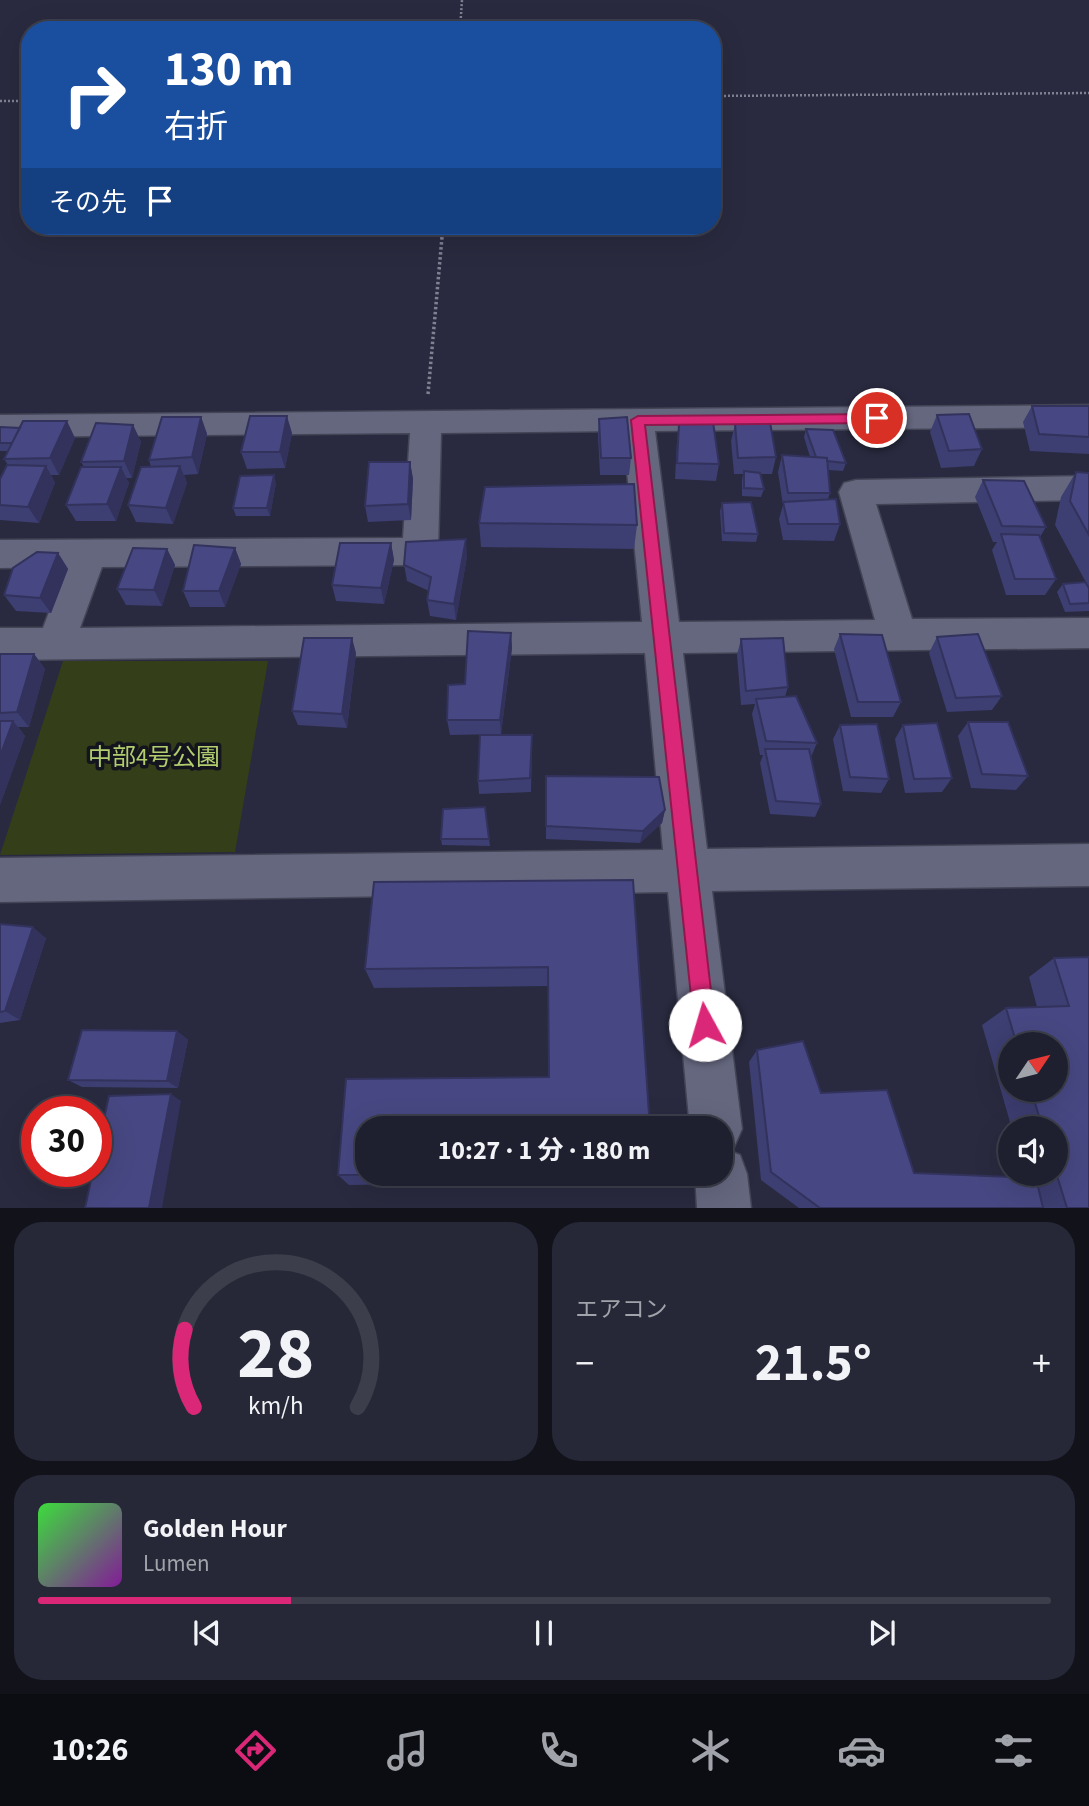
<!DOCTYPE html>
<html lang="ja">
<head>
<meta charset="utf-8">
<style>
  :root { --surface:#1f202f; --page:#272837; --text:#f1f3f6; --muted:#a1a3aa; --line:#3c3e4b; --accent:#db2777 }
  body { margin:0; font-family:"Source Sans 3","Noto Sans JP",sans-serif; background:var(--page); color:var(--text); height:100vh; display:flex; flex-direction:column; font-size:26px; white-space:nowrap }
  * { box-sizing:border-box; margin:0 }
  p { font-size:23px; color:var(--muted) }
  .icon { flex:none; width:38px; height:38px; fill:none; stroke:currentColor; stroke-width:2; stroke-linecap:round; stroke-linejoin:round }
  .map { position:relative; height:1208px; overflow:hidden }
  .details { display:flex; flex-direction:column; gap:14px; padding:14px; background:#11121a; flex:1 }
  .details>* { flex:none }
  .hud { position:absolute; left:21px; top:21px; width:700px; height:214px; border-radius:28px; box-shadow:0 7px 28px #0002,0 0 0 2px var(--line); background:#1a4fa0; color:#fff; overflow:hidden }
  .needle { width:46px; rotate:55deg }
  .tools { position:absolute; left:998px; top:1032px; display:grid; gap:14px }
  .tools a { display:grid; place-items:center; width:70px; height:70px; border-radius:50%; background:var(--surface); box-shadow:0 7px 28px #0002,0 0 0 2px var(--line); font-size:35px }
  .speed { position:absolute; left:21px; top:1096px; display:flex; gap:14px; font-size:35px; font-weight:700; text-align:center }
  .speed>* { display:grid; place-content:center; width:91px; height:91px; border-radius:50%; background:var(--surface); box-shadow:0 7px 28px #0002,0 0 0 2px var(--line); line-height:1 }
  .speed .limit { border:10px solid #d22; background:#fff; color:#111 }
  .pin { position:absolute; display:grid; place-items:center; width:60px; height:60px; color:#fff; margin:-30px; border:4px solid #fff; border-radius:50%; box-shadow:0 2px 7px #0007 }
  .me { position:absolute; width:77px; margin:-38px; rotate:354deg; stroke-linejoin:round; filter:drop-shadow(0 0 5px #0008) }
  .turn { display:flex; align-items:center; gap:24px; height:147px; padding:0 28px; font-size:32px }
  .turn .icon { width:91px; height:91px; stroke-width:2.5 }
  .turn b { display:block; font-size:49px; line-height:60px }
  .then { display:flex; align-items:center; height:66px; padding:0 28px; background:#0003; gap:14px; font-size:26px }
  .big { font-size:52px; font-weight:700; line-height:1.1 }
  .details .card { flex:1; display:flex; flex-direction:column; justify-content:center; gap:10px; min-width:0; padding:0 24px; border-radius:28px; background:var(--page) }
  .details .dial { align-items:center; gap:0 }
  .dial svg { height:182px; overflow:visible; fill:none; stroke:var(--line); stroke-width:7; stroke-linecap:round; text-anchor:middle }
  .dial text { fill:var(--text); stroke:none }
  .song { display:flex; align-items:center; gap:21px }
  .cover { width:84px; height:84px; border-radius:10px; background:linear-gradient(135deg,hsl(120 70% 55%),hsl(290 70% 35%)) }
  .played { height:7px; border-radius:4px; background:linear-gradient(90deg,var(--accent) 25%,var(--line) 25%) }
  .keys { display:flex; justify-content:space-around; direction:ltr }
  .heat { display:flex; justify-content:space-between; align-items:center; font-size:38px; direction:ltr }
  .details .tiles { flex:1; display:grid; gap:14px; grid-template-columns:1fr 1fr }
  .card:last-child { grid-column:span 2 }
  .trip { position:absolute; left:355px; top:1116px; width:378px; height:70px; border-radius:28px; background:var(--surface); box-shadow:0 7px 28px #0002,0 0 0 2px var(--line); font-weight:700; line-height:70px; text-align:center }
  .dock { display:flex; height:112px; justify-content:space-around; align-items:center; background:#0c0d13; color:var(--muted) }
  .dock .icon { width:49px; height:49px }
  .dock .on { color:var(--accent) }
  .dock b { font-size:32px; color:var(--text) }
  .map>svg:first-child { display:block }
</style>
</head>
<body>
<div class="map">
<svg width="1089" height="1208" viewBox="0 0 1089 1208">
  <rect width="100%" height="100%" fill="#292a3f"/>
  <!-- green -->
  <path fill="#343f19" d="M63,661H268L235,852L0,855Z"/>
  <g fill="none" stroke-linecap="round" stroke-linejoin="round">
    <defs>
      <path id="minor" d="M1089,405V427L655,431L679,622L875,620L839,492L844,483L856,480L1089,476V500L876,504L912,619L1089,618V648L683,653L707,849L1089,844V886L712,891L742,1129L734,1147L727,1150L740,1155L747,1174L751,1208H697L695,1174H721V1129H690L668,892L0,902V858L663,850L645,653L0,660V628H43L66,567L0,568V540L403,538L410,433L0,437V415ZM623,431L642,622L80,628L102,567L420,565L432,561L438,551L441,433Z"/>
    </defs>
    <!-- minor casing -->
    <use href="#minor" stroke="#434455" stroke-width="3"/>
    <!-- path-far1 -->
    <path stroke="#808191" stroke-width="2.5" stroke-dasharray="2 2" stroke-linecap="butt" d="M460,30L462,0
      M712,96L1089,93
      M0,101H30"/>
    <!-- path -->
    <path stroke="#808191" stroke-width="3.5" stroke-dasharray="2.5 2.5" stroke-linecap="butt" d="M428,394L443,226"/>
    <!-- minor -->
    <use href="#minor" fill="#65677f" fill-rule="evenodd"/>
  </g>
  <!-- wall -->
  <path fill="#3d3e71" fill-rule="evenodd" d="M1032,406H1089V454L1030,451L1023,422Z
    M937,415L982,449L974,466L941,468L930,432Z
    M201,417L207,434L198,474L184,475L187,483L173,524L136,522L128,505L151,467L149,460Z
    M599,419L631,458L629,475H600L598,436Z
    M679,424L719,464L716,481L675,479L677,440Z
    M735,424L776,457L772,474H760L764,489L761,497L742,496V480L743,474H734L731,441Z
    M133,425L141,442L132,478H126L129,483L116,521H76L66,505L84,467L81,462Z
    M0,427L75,438L59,475H51L55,483L39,523L0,520V479L8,465L4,459L8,451H0Z
    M806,429L846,463L843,471L828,470L830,493L828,499L840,524L834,541L783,540L779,519L783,505L778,472L782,455L810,457L804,437Z
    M292,433L285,468L247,469L241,452Z
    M410,462L413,479L411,520L368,522L365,506Z
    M1076,472L1089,473V588L1055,525L1061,497Z
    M983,480L1046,527L1040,537L1056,579L1045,595H1006L992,550L997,542H993L975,497Z
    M276,483L270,516H236L233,508Z
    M722,503L758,534L756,542L722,541L720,511Z
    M479,523L637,525L634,549L481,547Z
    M391,543L394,560L384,604L336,601L332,585Z
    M235,548L241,564L225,607H190L183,591Z
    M167,549L175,565L162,606L126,605L117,589Z
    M58,553L68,569L51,613L16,611L4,595Z
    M467,556L456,620L430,616L427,600L429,591L407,581L404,565Z
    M1063,584L1089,588V611L1065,612L1057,592Z
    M511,633L512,648L501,734L450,735L447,720L465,684Z
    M840,634L901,702L893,717H851L834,649Z
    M937,637L1002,696L992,710L947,712L929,653Z
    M741,639L788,687L785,697L817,743L811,757L821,804L815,817L770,814L760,763L763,755H760L752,714L755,704L741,705L737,655Z
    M356,653L347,728L298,725L292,711Z
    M0,654H34L45,669L29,727H18L25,736L0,805Z
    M968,722L1028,776L1016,790L971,788L958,736Z
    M840,725L889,779L881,793L843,791L833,739Z
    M903,725L952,778L942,792L905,793L895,739Z
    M532,750L531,792L479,794L478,781Z
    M546,776L665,810L662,823L640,843L546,839Z
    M485,807L490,846L442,845L441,839Z
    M633,880L650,1129L368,1174H651L647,1180L349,1185L338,1175L549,1077L548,986L374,988L365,969Z
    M0,924L46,938L20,1020L0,1023Z
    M1089,957V1208H799L761,1180L749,1062L757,1050L821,1093L914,1173L1027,1178L1025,1174H1055V1129H1012L982,1025L1006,1008L1037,1007L1029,977L1054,958ZM1010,1045H1055V1090H1010Z
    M177,1031L188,1040L178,1088L82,1087L68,1080Z"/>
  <!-- shaded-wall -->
  <path fill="#32325c" d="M287,416L292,433L285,468L280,452Z
    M201,417L207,434L198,474L192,457Z
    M67,421L75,438L59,475L50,458Z
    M133,425L141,442L132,478L124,461Z
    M410,462L413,479L411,520L408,504Z
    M46,466L55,483L39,523L28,507Z
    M180,466L187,483L173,524L166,508Z
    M121,467L129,483L116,521L107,504Z
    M274,475L276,483L270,516L267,508Z
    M466,539L467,556L456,620L454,604Z
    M391,543L394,560L384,604L381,588Z
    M235,548L241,564L225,607L219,591Z
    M167,549L175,565L162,606L154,590Z
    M58,553L68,569L51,613L40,598Z
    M511,633L512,648L501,734L500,720Z
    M352,638L356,653L347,728L342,714Z
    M34,654L45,669L29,727L17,712Z
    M13,721L25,736L0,805V756Z
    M665,810L662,823L640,843L643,831Z
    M33,927L46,938L20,1020L5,1011Z
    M177,1031L188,1040L178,1088L167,1081Z
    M171,1094L181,1101L162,1208H149Z"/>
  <!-- building -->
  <path fill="#474883" stroke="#32325c" stroke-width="2" d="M1032,406H1089V437L1039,434Z
    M969,414L982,449L949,451L937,415Z
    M250,416H287L280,452H241Z
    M162,417H201L192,457L149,460Z
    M627,417L631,458H601L599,419Z
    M23,421H67L50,458L4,459Z
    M713,422L719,464L677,463L679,424Z
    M770,422L776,457L738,458L735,424Z
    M96,423L133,425L124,461L81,462Z
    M0,427L20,428L12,443H0Z
    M806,429L833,430L846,463L827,461V458L816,457Z
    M782,455L827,458L830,493H788Z
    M369,462H410L408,504L365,506Z
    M7,465L46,466L28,507L0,505V479Z
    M180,466L166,508L128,505L141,467Z
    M81,467H121L107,504L66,505Z
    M744,471L760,473L764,489L744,488Z
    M1076,472L1089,473V535L1070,501Z
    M274,475L267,508H233L240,476Z
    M983,480L1024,481L1046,527L1002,526Z
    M634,484L637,525L479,523L485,487Z
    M836,499L840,524H788L783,502Z
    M751,502L758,534L724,533L722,503Z
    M1001,534L1039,535L1056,579H1015Z
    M466,539L454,604L427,600L431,577L404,565L406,542Z
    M340,543H391L381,588L332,585Z
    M194,545L235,548L219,591H183Z
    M133,548L167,549L154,590L117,589Z
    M37,552L58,553L40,598L4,595L13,568Z
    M1085,582L1089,588V603L1070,604L1063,584Z
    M468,631L511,633L500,720H447L448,685L465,684Z
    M840,634L882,635L901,702H858Z
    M978,634L1002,696L956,698L937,637Z
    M304,638H352L342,714L292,711Z
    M783,638L788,687L746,691L741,639Z
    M0,654H34L17,712L0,713Z
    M796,696L817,743L766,741L756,699Z
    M0,721H13L0,756Z
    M968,722H1008L1028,776L982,774Z
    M937,723L952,778L914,779L903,725Z
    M877,724L889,779L850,777L840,725Z
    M480,735H532L530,778L478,781Z
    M765,749H809L821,804L776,801Z
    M546,776L659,777L665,810L643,831L546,826Z
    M485,807L489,839H441L443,809Z
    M633,880L650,1129H368V1174H404L338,1175L346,1079L549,1077L548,967L365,969L374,882Z
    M0,924L33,927L5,1011L0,1012Z
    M1089,957V1208H1067L1055,1169V1129H1043L1031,1090H1055V1045H1017L1006,1008L1069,1006L1054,958Z
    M82,1030L177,1031L167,1081L68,1080Z
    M803,1041L821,1093L887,1090L914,1173L1036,1178L1043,1208H820L771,1172L757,1050Z
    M171,1094L149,1208H85L93,1171H96V1155L109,1096Z"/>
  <!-- route -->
  <path fill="#db2777" stroke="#8e194d" stroke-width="2" d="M877,414L883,418L877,423L645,425L715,1025L712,1032L705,1036L697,1032L694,1025L631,420L638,416Z"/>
  <g text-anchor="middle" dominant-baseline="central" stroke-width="7" stroke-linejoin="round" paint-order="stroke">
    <!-- park labels -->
    <g font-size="24" fill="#b1cd6e" stroke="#13141d">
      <text x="154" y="757">中部4号公園</text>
    </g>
  </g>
</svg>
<div class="tools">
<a><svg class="needle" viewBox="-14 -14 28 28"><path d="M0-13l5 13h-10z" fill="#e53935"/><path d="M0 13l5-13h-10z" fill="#a1a3aa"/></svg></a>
<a><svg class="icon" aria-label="sound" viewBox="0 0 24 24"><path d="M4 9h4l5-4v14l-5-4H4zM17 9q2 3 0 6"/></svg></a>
</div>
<div class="speed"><div class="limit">30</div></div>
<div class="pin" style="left:877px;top:418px;background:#d93025"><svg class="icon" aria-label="arrive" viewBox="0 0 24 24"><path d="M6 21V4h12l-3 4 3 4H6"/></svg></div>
<svg class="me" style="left:705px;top:1025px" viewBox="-20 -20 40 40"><circle r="19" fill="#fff"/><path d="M0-13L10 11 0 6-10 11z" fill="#db2777"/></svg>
<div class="trip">10:27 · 1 分 · 180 m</div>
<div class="hud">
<div class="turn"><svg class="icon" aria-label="right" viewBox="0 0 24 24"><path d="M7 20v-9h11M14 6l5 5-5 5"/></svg><div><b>130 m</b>右折</div></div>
<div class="then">その先<svg class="icon" aria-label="arrive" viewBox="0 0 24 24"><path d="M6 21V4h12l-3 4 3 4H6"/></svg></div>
</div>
</div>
<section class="details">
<div class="tiles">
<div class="card dial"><svg viewBox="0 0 100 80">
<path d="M14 69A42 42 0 1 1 86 69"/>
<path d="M14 69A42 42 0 0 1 10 35" stroke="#db2777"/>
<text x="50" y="56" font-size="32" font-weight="700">28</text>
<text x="50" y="72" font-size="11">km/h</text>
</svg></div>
<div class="card"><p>エアコン</p>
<div class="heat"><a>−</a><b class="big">21.5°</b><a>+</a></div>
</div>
<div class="card">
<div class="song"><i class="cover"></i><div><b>Golden Hour</b><p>Lumen</p></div></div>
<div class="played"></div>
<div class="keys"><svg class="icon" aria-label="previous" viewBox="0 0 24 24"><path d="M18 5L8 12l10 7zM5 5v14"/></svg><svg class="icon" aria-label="pause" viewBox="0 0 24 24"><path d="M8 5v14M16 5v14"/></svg><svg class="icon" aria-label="next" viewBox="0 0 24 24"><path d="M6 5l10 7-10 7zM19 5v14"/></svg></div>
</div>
</div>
</section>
<nav class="dock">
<b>10:26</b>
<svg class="icon on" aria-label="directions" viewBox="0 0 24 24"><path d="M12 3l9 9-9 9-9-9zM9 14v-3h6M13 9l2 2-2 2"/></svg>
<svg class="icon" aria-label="music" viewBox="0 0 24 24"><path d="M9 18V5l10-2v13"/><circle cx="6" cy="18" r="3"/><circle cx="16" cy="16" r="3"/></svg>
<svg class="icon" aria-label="phone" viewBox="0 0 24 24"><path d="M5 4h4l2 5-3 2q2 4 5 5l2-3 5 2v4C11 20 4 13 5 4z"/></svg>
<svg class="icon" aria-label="climate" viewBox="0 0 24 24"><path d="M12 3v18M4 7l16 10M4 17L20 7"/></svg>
<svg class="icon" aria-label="car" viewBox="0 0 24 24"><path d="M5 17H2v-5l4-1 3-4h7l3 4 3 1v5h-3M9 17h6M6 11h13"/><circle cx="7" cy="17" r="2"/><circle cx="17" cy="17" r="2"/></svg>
<svg class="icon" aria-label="filters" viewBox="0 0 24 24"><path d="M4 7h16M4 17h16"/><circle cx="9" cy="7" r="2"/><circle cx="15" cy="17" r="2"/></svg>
</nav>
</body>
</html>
